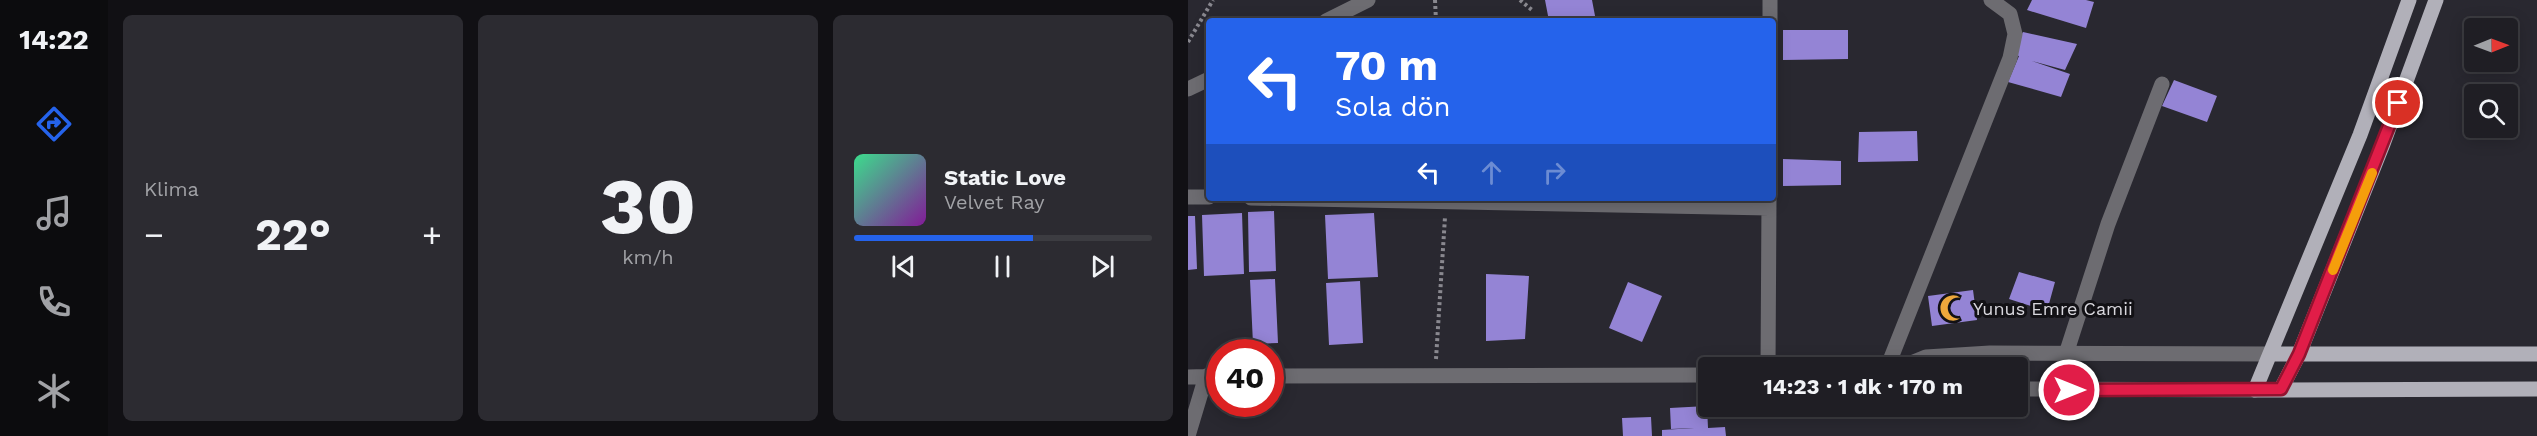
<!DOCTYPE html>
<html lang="tr">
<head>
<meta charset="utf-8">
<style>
  :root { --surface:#1f1e24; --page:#2c2b31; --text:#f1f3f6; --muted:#a1a2a6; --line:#3c3c41; --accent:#2563eb }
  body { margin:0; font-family:"Work Sans",sans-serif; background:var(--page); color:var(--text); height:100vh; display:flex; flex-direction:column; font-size:22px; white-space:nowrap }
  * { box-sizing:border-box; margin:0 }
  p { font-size:20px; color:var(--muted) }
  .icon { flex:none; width:33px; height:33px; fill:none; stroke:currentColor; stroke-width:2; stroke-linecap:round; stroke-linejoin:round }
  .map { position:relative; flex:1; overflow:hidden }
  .side { display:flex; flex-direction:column; gap:15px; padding:15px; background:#111014; width:1080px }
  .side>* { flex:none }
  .hud { position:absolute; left:18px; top:18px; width:570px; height:183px; border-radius:6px; box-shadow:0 3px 15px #0003,0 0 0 2px var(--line); background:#2563eb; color:#fff; overflow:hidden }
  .needle { width:39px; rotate:89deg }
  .controls { position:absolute; left:1276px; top:18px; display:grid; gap:12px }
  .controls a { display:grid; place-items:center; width:54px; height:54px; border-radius:6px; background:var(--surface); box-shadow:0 3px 15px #0003,0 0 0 2px var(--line); font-size:30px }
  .speed { position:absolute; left:18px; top:339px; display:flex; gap:12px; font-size:30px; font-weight:700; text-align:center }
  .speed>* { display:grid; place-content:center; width:78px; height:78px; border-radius:50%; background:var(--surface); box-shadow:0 3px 15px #0003,0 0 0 2px var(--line); line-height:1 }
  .speed .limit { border:9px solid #d22; background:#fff; color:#111 }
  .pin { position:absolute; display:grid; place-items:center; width:51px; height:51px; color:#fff; margin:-26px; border:3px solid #fff; border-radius:50%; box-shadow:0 2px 6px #0007 }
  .me { position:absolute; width:66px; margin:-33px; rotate:90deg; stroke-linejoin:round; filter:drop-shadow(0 0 4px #0008) }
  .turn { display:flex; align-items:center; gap:21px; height:126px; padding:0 30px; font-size:27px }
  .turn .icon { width:78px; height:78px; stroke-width:2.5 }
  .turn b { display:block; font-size:42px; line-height:51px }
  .lanes { display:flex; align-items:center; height:57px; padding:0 30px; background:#0003; justify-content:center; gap:30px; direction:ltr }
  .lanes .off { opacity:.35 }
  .big { font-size:45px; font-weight:700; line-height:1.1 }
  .side .widget { flex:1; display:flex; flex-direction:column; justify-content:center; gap:9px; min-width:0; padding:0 21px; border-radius:9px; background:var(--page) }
  .side .dial { align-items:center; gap:0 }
  .dial b { font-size:78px; line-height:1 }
  .song { display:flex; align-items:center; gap:18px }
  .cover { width:72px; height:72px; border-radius:9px; background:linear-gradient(135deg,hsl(150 70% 55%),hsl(290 70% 35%)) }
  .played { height:6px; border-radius:3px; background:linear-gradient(90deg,var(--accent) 60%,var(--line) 60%) }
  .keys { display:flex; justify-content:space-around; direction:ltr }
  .heat { display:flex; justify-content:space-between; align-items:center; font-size:33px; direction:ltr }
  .side .tiles { flex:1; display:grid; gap:15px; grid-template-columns:repeat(3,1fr) }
  .trip { position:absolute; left:510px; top:357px; width:330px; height:60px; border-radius:6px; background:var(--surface); box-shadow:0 3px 15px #0003,0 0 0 2px var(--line); font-weight:700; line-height:60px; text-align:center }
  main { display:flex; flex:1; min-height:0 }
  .tab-bar { display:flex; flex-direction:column; width:108px; justify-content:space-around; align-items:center; background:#0c0c0e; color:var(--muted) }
  .tab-bar .icon { width:42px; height:42px }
  .tab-bar .active { color:var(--accent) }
  .tab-bar b { font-size:27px; color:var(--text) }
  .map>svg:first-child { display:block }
</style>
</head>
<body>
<main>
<nav class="tab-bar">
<b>14:22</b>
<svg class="icon active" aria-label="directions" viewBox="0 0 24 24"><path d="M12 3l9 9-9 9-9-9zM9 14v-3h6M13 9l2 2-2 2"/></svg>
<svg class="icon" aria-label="music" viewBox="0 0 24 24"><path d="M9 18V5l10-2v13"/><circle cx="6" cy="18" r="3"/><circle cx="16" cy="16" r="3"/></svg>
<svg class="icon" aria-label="phone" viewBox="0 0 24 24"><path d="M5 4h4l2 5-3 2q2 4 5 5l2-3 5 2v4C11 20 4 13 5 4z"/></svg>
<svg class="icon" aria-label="climate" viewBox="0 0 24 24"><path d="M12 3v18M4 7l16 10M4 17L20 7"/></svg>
</nav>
<section class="side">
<div class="tiles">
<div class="widget"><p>Klima</p>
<div class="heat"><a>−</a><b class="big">22°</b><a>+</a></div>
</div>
<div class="widget dial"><b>30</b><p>km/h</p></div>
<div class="widget">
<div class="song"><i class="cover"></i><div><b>Static Love</b><p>Velvet Ray</p></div></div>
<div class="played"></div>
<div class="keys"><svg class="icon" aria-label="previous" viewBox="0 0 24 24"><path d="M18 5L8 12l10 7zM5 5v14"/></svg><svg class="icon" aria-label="pause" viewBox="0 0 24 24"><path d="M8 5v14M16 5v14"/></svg><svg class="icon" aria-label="next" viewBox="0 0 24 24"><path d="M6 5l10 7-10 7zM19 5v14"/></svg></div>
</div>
</div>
</section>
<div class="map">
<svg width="1349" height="436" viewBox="0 0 1349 436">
  <rect width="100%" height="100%" fill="#292830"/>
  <!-- building -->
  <path fill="#9484d5" d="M357,0H404L408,21H361Z
    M844,0H898L906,2L898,28L839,10Z
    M595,30H660V59L595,60Z
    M835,32L889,44L877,70L844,61L882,74L873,97L820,82L831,56L823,54Z
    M986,80L1029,96L1019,122L974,106Z
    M729,131L730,161L670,162L671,132Z
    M595,159L653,161V185L595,186Z
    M86,211L88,271L61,272L60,212Z
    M54,213L56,274L16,276L14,215Z
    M186,213L190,277L140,279L137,215Z
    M0,216H7L9,269L0,270Z
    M831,272L867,282L859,311L821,299Z
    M298,274L341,276L337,339L298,341Z
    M87,279L90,343L65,344L62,280Z
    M172,281L175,343L141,345L138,283Z
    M440,282L474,296L454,342L421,328Z
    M785,290L789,320L744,326L740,296Z
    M519,406L520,428L537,427L538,436H474V430L506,428L483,429L482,408Z
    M463,417L464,436H435L434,418Z"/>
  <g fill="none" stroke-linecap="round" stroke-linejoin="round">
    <!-- path -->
    <path stroke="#89888f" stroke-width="4" stroke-dasharray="3 3" stroke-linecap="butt" d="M247,0L248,21
      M332,0L344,10
      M0,42L25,0
      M248,359L257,217"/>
    <!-- minor -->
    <path stroke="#6d6c71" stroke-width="15" d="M138,21L180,0
      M582,21V0
      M0,89L21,79
      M0,197H21
      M63,198L581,208
      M878,354L920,224L974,84
      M580,368L581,200
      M699,368L822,58L827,34L822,14L803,0
      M711,368L738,357L802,353L1083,354
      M82,376L520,375
      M0,377L32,376
      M830,389L1067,390
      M0,436L18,376"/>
    <!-- major -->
    <path stroke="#b1b0b9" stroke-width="15" d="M1221,0L1172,135L1067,390L1349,389
      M1083,354H1349
      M1093,389L1111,354L1195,144L1248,0"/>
  </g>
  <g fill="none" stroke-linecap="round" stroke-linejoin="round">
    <defs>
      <path id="route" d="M881,390L1093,389L1111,354L1210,103"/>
    </defs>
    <!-- route casing -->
    <use href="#route" stroke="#92132f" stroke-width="15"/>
    <!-- route -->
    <use href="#route" stroke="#e11d48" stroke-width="10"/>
    <!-- slow -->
    <path stroke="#f59e0b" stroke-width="10" d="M1145,270L1184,173"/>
  </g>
  <!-- icons -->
  <defs>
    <symbol id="mosque-bare" viewBox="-9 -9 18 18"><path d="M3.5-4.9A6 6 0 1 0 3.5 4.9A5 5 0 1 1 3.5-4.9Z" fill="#eea83c" stroke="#121115" stroke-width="2.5" paint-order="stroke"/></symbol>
  </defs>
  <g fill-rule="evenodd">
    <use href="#mosque-bare" x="746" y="289" width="38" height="38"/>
  </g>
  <g text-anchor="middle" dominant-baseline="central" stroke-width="6" stroke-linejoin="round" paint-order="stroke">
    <!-- poi labels -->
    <g font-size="18" fill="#d8d7dd" stroke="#121115" text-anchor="start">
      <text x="785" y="308">Yunus Emre Camii</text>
    </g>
  </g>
</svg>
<div class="controls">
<a><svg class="needle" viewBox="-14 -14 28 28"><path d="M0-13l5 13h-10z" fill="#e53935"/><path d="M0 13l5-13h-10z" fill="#a1a2a6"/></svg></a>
<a><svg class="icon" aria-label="search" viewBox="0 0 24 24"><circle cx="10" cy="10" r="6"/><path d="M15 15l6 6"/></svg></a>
</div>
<div class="speed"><div class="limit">40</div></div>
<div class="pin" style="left:1210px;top:103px;background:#d93025"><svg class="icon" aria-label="arrive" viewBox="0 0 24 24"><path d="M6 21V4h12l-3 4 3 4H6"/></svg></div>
<svg class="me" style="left:881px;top:390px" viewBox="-20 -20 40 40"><circle r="17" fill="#e11d48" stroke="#fff" stroke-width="3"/><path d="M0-11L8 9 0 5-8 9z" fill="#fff"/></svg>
<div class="trip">14:23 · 1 dk · 170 m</div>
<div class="hud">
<div class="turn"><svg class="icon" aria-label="left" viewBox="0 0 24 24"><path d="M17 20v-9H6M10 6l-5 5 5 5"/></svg><div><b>70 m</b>Sola dön</div></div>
<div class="lanes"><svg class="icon" aria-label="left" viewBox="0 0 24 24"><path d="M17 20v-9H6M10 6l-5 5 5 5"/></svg><svg class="icon off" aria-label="ahead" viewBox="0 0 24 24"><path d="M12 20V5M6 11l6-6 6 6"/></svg><svg class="icon off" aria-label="right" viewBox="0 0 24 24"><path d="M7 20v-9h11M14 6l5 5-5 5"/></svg></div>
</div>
</div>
</main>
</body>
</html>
